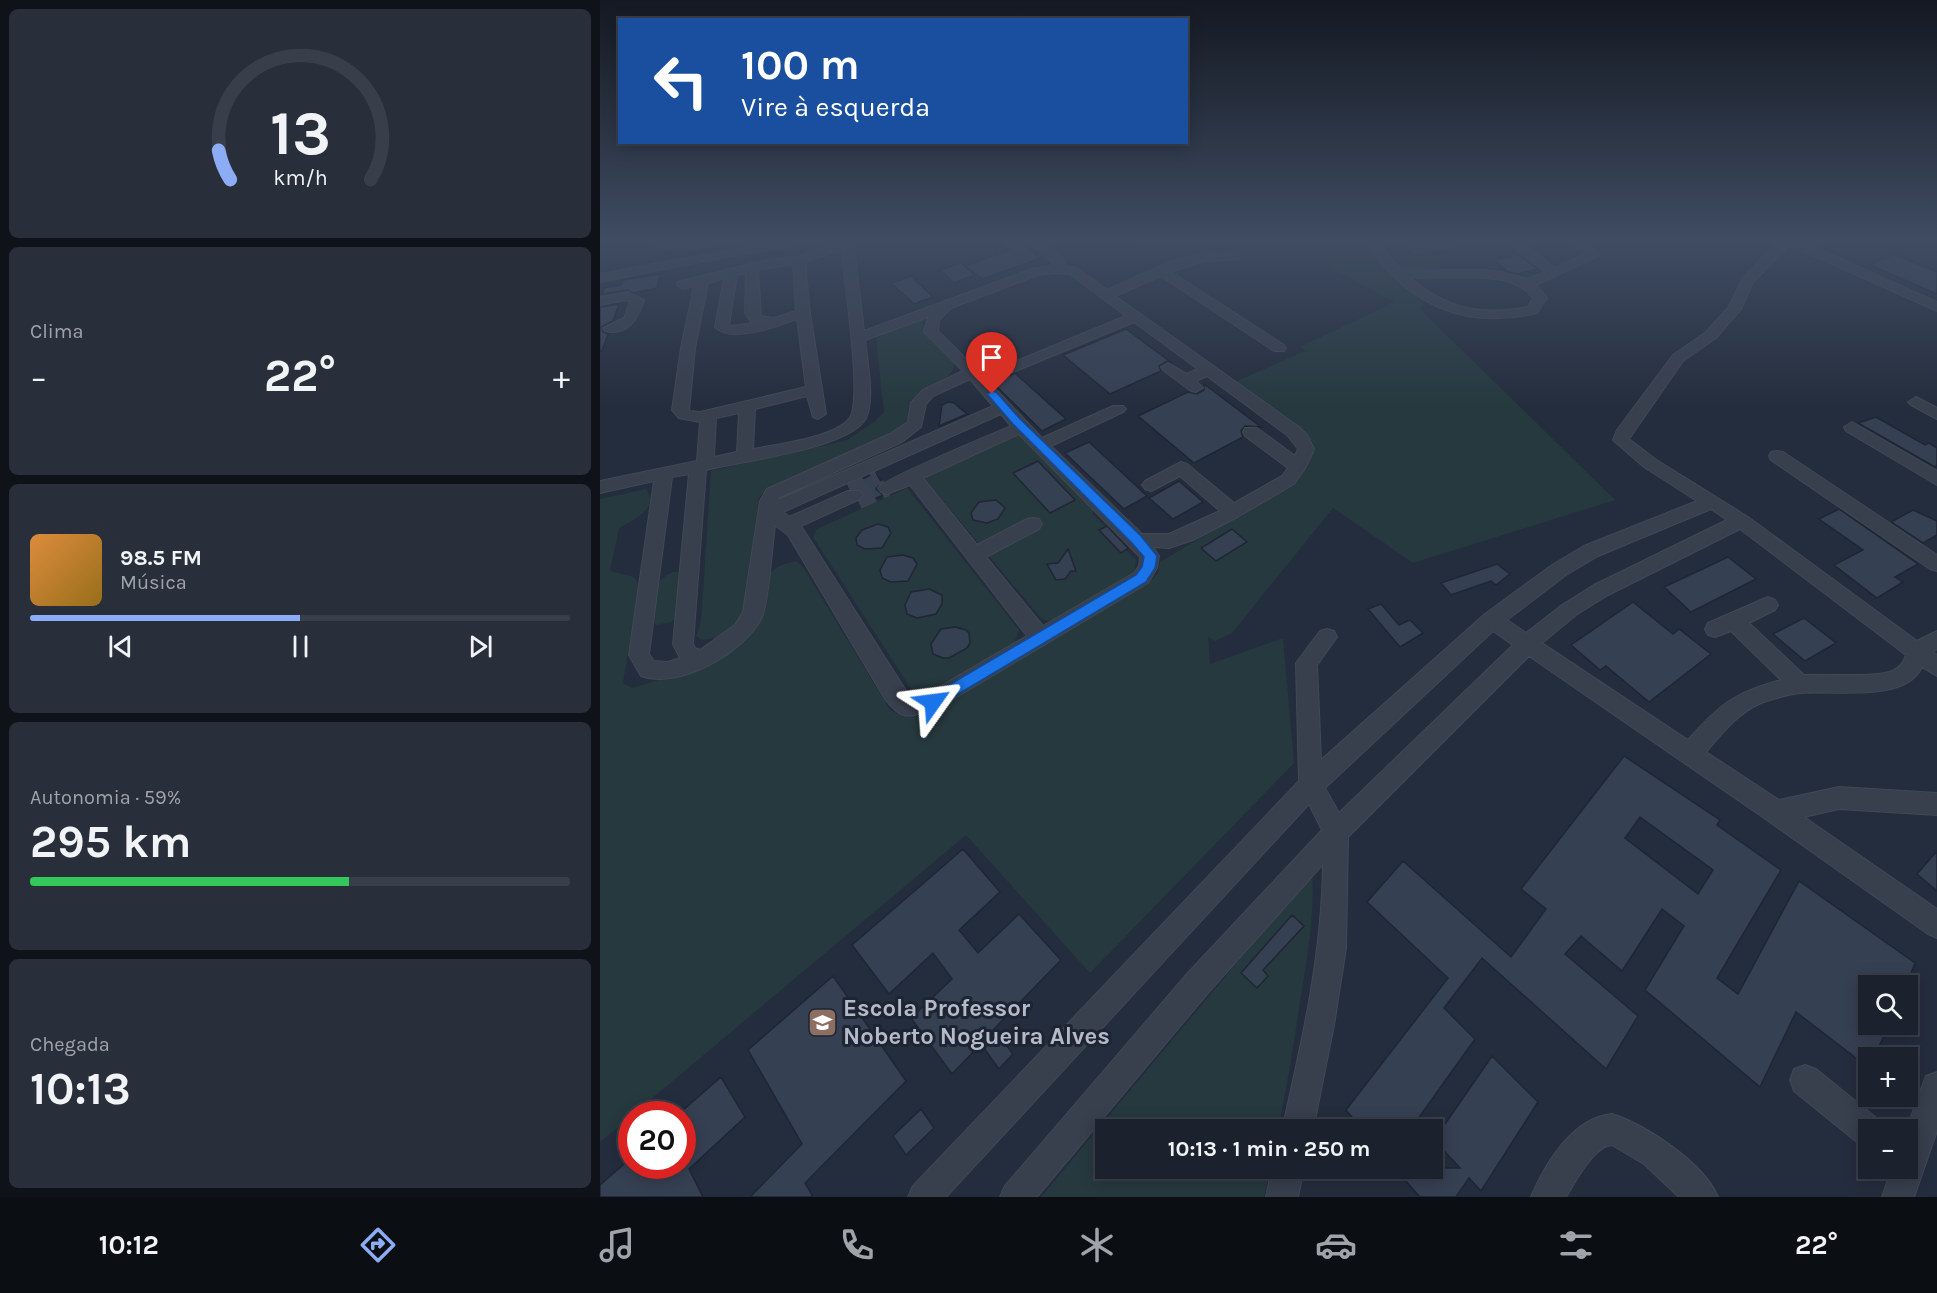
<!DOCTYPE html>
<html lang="pt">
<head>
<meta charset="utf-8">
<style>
  :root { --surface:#1b222e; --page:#282f3a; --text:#f1f3f6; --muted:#a0a4aa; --line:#393f4a; --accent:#8cacf5 }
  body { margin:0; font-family:Karla,sans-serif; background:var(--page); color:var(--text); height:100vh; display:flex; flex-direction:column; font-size:22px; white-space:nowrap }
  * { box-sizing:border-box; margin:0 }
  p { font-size:20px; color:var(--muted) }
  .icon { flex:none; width:33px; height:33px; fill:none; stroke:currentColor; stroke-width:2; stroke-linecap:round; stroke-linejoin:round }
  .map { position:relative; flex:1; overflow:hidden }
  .details { display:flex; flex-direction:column; gap:9px; padding:9px; background:#0f1319; width:600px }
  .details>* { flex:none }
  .guide { position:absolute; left:18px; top:18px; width:570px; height:126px; border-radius:0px; box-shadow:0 3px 15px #0003,0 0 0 2px var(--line); background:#1a4fa0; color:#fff; overflow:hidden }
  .buttons { position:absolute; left:1258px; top:975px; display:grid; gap:12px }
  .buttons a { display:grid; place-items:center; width:60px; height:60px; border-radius:0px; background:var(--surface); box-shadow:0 3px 15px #0003,0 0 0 2px var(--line); font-size:30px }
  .speed { position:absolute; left:18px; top:1101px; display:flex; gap:12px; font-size:30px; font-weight:700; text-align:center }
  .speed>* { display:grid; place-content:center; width:78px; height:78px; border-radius:50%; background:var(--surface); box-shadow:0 3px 15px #0003,0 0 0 2px var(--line); line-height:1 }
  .speed .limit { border:9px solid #d22; background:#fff; color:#111 }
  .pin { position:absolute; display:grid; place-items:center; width:51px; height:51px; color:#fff; margin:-62px -26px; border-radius:50% 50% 50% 0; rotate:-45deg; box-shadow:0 0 6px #0007 }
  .pin .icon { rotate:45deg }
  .me { position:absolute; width:66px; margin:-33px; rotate:59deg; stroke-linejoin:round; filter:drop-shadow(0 0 4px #0008) }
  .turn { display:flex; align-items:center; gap:21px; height:126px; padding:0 24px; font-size:27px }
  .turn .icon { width:78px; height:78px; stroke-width:2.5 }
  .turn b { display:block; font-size:42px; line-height:51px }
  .big { font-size:45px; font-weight:700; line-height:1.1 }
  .details .widget { flex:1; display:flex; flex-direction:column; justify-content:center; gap:9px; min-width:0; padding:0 21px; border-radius:9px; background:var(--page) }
  .details .dial { align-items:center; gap:0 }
  .dial svg { height:156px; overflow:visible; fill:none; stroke:var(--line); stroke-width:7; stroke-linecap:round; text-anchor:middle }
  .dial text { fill:var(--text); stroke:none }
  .song { display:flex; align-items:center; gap:18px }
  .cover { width:72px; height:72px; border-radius:9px; background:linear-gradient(135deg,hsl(30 70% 55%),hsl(40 70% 35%)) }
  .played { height:6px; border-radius:3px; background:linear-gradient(90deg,var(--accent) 50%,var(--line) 50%) }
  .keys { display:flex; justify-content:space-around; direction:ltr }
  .heat { display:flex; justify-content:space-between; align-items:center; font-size:33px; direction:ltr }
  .charge { height:9px; border-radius:4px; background:linear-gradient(90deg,#34c759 59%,var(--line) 0) }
  .trip { position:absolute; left:495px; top:1119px; width:348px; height:60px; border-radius:0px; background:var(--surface); box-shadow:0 3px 15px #0003,0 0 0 2px var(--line); font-weight:700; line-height:60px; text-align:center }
  .menu { display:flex; height:96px; justify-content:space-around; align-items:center; background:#0b0e12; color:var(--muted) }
  .menu .icon { width:42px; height:42px }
  .menu .on { color:var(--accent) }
  .menu b { font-size:27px; color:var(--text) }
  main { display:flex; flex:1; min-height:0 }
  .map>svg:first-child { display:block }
</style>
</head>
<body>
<main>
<section class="details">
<div class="widget dial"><svg viewBox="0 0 100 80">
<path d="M14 69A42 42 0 1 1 86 69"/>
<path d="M14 69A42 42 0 0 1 8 54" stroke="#8cacf5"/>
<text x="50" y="56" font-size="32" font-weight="700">13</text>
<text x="50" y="72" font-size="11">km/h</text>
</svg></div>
<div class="widget"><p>Clima</p>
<div class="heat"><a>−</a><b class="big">22°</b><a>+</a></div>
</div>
<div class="widget">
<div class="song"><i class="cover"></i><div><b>98.5 FM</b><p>Música</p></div></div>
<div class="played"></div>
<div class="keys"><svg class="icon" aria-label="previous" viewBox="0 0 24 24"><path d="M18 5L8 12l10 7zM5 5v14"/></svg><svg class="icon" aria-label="pause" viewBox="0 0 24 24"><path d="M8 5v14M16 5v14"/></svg><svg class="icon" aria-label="next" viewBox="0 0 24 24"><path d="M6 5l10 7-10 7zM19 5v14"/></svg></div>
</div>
<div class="widget"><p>Autonomia · 59%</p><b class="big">295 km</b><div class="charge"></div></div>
<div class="widget"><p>Chegada</p><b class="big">10:13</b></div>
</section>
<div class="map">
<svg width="1337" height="1197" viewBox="0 0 1337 1197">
  <rect width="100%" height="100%" fill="#242d3d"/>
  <!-- green -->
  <path fill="#26393e" d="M529,239H774L772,254L823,304L820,309L1015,500L813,563L733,508L632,633L615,641L608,637L610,664L683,638L694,763L490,973L366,835L0,1142V499L46,489C60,508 34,520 19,528L10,571L34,577L39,585L23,683L32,688L105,666L125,653L168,575C176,566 184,564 196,561L203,567L290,710L303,716H322L547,584L558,573L560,562L693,483L708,467L713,448L635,382L705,351L700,347L794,302L687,244L654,255L618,247L570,265Z
    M905,239L915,247L804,273L781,250L782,244L787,241L809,261Z
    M328,316L323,322L325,335L354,364C353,381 330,383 319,393C308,403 312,419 301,430L168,489L159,497L143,615C134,632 120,639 101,640L96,636L101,622L111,471L247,440L275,421L284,412L276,339L290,331Z
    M409,435L422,436L493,507V515L506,527L500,531L521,552L526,550L536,560L535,569L531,576L454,621L445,620L439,616L326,480L328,474Z
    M307,488L419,630L414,643L328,694L313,692L213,537L217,529Z
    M73,572H80L78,615L71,622L56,625L52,620C54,599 51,581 73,572Z
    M712,873C715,916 707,958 700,1002C694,1044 687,1087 678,1129L506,1130V1168L670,1169L664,1197H441Z"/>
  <!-- building -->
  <path fill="#364053" stroke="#1f2634" stroke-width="1.5" fill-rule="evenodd" d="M393,239H421L431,248L429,249L441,258L382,279L365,266L410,250Z
    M1294,254L1337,272V294L1270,265Z
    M919,255L938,269L917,274L907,271L894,260Z
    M361,263L375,275L354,283L340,270Z
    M60,274L57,288L33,293L27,290L2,294L4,288L21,285L23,280Z
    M311,276L333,297L314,304L291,283Z
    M19,304L13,321L1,327L3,332L8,334L2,351H0V307Z
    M526,329L572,363L567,361L559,366L561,371L510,394L463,355Z
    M415,373L466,419L442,431L393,383Z
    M604,384L661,427L645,426L641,431L643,437L594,463L538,416L588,392L597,394L604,390Z
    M348,402L354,403L367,414L339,426L342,405Z
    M1276,417L1325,445L1329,443L1337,448V466L1335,467L1258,423Z
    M489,442L547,496L524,509L465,453Z
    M438,461L475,500L450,513L413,473Z
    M275,473L282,482L276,489L283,495L262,505L259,502L265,495L262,490L249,489L247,486Z
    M579,481L603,502L573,519L549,498Z
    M396,500L405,508L398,519L387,523L373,520L371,513L379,502Z
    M1239,509L1318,564L1295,577L1303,582L1277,598L1234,565L1263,550L1219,519Z
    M1313,510L1337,521V535L1323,543L1291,522Z
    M278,524L288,527L291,533L282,548L265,549L257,545L256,538L262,530Z
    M507,526L528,548L521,553L499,530Z
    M632,529L647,542L616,561L601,548Z
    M468,549L476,571H471L465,579L456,580L447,564L458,563Z
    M303,555L313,558L317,564L308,581L291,582L282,578L280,570L287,557Z
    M1128,557L1156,579L1091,612L1064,587Z
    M897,564L910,574L896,585L891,581L851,595L841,583Z
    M329,589L342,595V604L336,614L317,618L307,614L305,605L311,592Z
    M1033,602L1073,634L1079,629L1111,654L1049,702L1006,666L1000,670L971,645Z
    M781,604L799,625L810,620L823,633L800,647L768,609Z
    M1204,618L1236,643L1205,661L1173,634Z
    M355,627L366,630L369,633L370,643L367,648L349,658H343L333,654L331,644L341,629Z
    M1024,756L1120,820L1117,825L1181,870L1117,978L1138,994L1199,881L1315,963L1306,986H1269V1024H1289L1274,1058H1269V1068L1196,1012L1160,1087L1045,990L1084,926L1062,909L1022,971L981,936L965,954L1038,1016L1006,1069L882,958L844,1008L875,1039L810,1130H763L746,1110L848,978L767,902L803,861L911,957L946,909L921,889ZM1040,817L1113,870L1098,894L1025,838Z
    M363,849L400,892L359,930L378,953L419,914L461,960L394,1029L413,1054L399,1069L381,1044L352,1074L311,1018L352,979L333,953L289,994L252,945Z
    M1337,851V891L1317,874Z
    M692,915L704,926L663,970L668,976L657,988L641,973Z
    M233,976L306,1081L205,1183L213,1197H150L202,1144L148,1050Z
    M892,1056L938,1102L881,1191L869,1178L856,1197H820L805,1180L814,1168H860L834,1140Z
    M121,1077L145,1117L89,1169L103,1197H0V1185L32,1157V1166H82V1111Z
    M321,1109L334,1128L306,1155L293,1136Z"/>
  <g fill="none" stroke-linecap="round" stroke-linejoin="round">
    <!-- minor-tunnel -->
    <path stroke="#3a4252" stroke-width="17" stroke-dasharray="17 8" stroke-linecap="butt" d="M249,489L277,476
      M258,501L287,488"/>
    <defs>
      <path id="minor" d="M48,239L80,243L106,239H131L125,243C99,248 75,255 50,245Z
        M188,239H219L213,243L131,256L0,282V274Z
        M241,239H253L264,331L432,269L452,266V262L423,239C437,239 463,250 465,266L477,268L507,290C544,274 597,244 638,253V259L604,261L571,272L684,345L686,348L684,351H674L561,276L515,296L699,427L707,435L714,449L706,467L694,484L639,516L593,540L569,548L553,547L559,556L557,568L548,583L333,711C306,716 304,722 285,699L188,535L175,525C172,546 169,600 162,617C145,652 79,690 41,676L29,655L54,481L0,493V481L97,461L100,422L79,418L72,410L81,348L94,286L83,289L77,285L78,282L170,259L197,257ZM242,249C243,278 264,401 249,419C233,438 178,444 153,449L155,409L207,396L213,417L218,419L226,414L210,313L205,262ZM193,264L196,311L174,318L161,316L158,270ZM146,273L145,313L151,322L156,323L131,326L129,325L137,275ZM456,273L470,274L526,316L382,375L338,331L339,320L351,308L438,275ZM124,278L115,327C132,344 178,326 197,319L206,387L100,412L89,411L95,348L108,283ZM328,317L324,332L363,371L323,390L311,403L308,422L290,434L167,489L160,501L143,612L135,625L100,650L95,648L93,644L106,470C140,461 250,449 266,418C275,400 267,360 265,340ZM534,322L598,369L587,374L568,363L561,367L563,370L591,391L596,392L603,388L596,381L607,376L687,435L698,449L695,456L657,428H645L643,432L645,436L688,468L682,476L634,503L587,464L581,462L545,481L542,485L545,489L551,491L580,476L620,511L569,534H542L451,446L523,412L526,409L523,406H513L442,438L389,382ZM370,379L393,406L178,500L180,497L302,442L321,427L326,404L333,396ZM139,413L137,452L114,457L116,418ZM401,414L411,426C392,434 284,479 278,488L281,492L287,494L310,485L427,636L329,693L310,697L201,526L260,499L263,495L260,491H248L189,517L183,512ZM419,434L540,557L539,566L534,573L443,626L386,557L439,529L442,524L439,519L433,518L427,519L377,545L323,478ZM89,474L73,644L80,658L68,662L54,661L49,654L72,477Z
        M774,239H786L781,247L801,270H884L901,272L927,279L945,272L903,239H917L955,268L985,254L967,239H981L1000,255L936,285L947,298L937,313C867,330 810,306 769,247ZM865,277C891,278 916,277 933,298L928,307C881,316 847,309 810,278Z
        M802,239H815L821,245L859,239L861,242L855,246L818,253L814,252Z
        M1180,239H1197L1337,302V311L1190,245L1153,282L1141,309L1116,338L1083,361L1029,439L1055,459L1148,517L1317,641L1337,631V649L1333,652L1337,655V676L1322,667C1305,703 1235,690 1201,693C1189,694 1173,699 1161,703C1138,713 1122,733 1106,752L1179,800L1239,787L1337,793V815L1239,809L1204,817L1337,909V938L1328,934L1167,820L929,656L748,837L746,948L734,1025L713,1130H682C702,1042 722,955 723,864L607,994L437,1197H400L405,1186L587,974L722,830L709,804L346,1197H308L313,1186L699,781L696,663L720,631L727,629L734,631L737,637L717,665L721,760L885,614L952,565L984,546L1097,501L1044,467L1013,440L1017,430L1073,355L1106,332L1128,308L1143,278ZM1111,509L1127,520L994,585L962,605L926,633L907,620L966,575L998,556ZM1140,529L1306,655C1304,661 1300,667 1294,670C1280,678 1223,674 1204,675L1149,623L1175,610L1178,605L1175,600L1168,597L1161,600L1108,623L1105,629L1108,635L1115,637L1131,631L1181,680C1135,692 1119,705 1088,740L942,643L976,615L1008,595ZM893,631L913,645L739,813L725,788Z
        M27,292L44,300C38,319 28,336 5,331L3,328L24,318L30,302L26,300L0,305V297Z
        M1316,397L1337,408V419L1311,405L1308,402Z
        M1252,422L1337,471V485L1246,431L1244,427Z
        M1177,451L1183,452L1337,555V571L1330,569L1171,460L1169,456L1171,452Z
        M1205,1065L1216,1069L1280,1121L1283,1130H1269V1147L1258,1143L1194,1091L1190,1080L1194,1069Z
        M1337,1072V1131L1314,1197H1282L1292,1168H1308L1306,1130L1326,1076Z
        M1012,1114C1046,1125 1104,1163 1118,1197H1079L1044,1164L1012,1145C994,1146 975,1182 966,1197H931C945,1164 973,1117 1012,1114Z
        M672,1168H704L698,1197H666Z"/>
    </defs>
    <!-- minor casing -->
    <use href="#minor" stroke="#414856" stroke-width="2"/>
    <!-- minor -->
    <use href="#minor" fill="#383f4d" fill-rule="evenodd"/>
  </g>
  <!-- sky -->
  <linearGradient id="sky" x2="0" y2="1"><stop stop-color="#141922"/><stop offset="0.59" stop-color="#3f4c62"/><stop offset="1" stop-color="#3f4c62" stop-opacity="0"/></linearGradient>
  <rect width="1337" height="407" fill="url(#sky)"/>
  <!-- route -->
  <path fill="#1a73e8" stroke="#114b97" stroke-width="1.5" d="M392,391L396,392L420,419L541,536L557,556L555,568L546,582L333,709L327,707L325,702L327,698L536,575L542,567L544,557L532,543L413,424L387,394Z"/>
  <!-- icons -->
  <defs>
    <symbol id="school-square" viewBox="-11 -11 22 22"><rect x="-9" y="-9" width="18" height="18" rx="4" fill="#8d6e63" stroke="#1d2432"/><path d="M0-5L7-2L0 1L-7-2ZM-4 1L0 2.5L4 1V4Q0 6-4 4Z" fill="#fff"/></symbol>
  </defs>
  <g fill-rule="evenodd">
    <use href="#school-square" x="206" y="1006" width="33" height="33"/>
  </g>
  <g text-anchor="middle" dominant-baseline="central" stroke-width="6" stroke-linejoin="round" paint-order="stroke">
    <!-- near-poi labels -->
    <g font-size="24" font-weight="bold" fill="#b4bac8" stroke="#1d2432" text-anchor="start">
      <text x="243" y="1008">Escola Professor<tspan x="243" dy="28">Noberto Nogueira Alves</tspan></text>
    </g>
  </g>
</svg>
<div class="buttons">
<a><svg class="icon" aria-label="search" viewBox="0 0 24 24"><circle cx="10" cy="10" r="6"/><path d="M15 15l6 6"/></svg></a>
<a>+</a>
<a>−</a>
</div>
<div class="speed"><div class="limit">20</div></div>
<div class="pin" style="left:392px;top:394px;background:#d93025"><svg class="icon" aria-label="arrive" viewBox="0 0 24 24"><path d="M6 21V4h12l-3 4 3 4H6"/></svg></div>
<svg class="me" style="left:333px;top:702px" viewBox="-20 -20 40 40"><path d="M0-17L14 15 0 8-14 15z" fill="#1a73e8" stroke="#fff" stroke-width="4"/></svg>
<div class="trip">10:13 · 1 min · 250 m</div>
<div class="guide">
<div class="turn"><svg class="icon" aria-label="left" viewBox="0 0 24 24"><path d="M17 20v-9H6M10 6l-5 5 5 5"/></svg><div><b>100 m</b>Vire à esquerda</div></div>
</div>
</div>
</main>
<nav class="menu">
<b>10:12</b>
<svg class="icon on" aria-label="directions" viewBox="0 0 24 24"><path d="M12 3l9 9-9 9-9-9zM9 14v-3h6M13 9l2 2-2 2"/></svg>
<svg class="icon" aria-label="music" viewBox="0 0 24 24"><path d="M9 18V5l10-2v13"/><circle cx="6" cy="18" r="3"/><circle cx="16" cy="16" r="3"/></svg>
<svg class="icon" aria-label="phone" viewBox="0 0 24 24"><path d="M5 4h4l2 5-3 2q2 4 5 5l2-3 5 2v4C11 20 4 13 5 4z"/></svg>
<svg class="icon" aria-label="climate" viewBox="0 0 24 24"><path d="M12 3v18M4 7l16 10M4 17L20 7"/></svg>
<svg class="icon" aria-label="car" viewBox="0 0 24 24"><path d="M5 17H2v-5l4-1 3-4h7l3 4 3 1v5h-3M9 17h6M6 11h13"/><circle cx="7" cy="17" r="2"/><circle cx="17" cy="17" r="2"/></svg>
<svg class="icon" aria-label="filters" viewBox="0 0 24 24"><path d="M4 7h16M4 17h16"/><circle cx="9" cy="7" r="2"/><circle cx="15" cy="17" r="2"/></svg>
<b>22°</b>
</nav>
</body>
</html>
